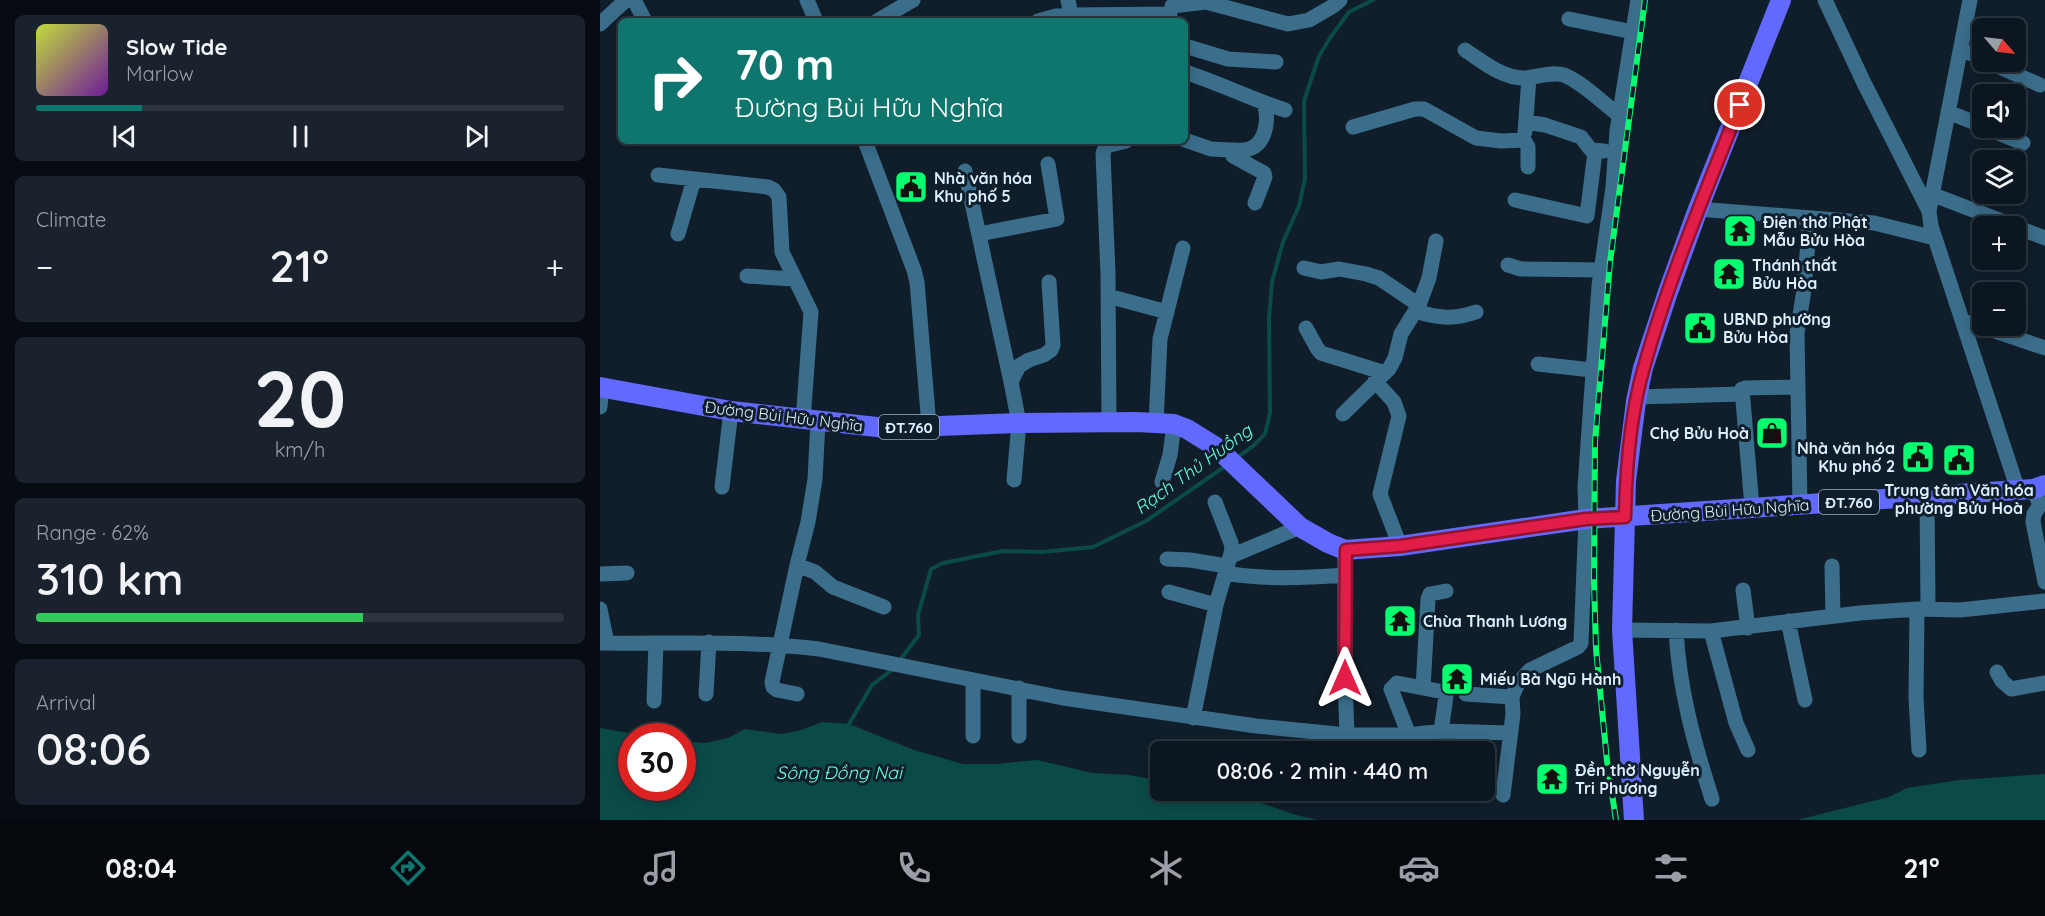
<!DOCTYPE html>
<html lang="en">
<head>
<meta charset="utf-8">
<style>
  :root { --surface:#0c1620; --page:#1a232d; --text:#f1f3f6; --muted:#9a9fa5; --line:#2c353e; --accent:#0f766e }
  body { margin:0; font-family:Quicksand,sans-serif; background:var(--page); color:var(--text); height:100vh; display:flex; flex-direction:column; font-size:22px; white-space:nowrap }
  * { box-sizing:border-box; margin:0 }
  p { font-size:20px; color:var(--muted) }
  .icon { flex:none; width:33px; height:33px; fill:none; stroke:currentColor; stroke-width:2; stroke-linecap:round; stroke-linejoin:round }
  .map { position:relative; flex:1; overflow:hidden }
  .details { display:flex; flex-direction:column; gap:15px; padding:15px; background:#070c12; width:600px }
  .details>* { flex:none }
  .top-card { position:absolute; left:18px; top:18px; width:570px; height:126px; border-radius:9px; box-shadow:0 3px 15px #0003,0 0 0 2px var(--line); background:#0f766e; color:#fff; overflow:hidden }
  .needle { width:39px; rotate:118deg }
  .controls { position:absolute; left:1372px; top:18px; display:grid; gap:12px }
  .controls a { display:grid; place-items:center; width:54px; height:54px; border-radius:9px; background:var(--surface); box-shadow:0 3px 15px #0003,0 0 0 2px var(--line); font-size:30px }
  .speed { position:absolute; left:18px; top:723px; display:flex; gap:12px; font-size:30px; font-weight:700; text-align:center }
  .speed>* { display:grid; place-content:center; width:78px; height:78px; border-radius:50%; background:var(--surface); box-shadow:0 3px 15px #0003,0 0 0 2px var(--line); line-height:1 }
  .speed .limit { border:9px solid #d22; background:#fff; color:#111 }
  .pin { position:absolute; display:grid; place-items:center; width:51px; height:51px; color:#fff; margin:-26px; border:3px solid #fff; border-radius:50%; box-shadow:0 2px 6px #0007 }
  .me { position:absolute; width:66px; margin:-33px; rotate:0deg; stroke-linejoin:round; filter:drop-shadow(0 0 4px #0008) }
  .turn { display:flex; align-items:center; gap:21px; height:126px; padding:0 18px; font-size:27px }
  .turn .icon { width:78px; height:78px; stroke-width:2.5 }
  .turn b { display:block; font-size:42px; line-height:51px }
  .big { font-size:45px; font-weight:600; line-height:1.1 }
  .details .card { flex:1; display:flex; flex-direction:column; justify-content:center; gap:9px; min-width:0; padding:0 21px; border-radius:9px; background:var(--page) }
  .details .dial { align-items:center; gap:0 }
  .dial b { font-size:78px; line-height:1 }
  .song { display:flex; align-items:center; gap:18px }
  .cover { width:72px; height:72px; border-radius:9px; background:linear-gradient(135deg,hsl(70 70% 55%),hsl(280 70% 35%)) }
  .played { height:6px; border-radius:3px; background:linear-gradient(90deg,var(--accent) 20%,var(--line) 20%) }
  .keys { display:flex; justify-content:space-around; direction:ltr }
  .heat { display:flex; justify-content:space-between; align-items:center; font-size:33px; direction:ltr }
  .charge { height:9px; border-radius:4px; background:linear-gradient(90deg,#34c759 62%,var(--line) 0) }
  .trip { position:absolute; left:550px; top:741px; width:345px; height:60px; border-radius:9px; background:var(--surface); box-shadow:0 3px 15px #0003,0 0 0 2px var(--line); font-weight:600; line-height:60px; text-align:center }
  .tab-bar { display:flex; height:96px; justify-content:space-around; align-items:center; background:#05090d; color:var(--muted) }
  .tab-bar .icon { width:42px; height:42px }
  .tab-bar .active { color:var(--accent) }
  .tab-bar b { font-size:27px; color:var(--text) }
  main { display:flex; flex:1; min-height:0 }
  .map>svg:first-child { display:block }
</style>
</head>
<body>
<main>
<section class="details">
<div class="card">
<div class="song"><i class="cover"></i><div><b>Slow Tide</b><p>Marlow</p></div></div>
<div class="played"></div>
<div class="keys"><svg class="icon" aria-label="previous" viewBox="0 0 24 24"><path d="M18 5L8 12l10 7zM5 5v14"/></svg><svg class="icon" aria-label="pause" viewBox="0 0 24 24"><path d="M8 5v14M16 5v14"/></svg><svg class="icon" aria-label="next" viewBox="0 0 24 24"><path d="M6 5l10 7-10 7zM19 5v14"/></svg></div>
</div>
<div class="card"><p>Climate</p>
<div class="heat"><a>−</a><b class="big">21°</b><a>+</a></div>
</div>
<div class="card dial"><b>20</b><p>km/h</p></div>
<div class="card"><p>Range · 62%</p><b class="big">310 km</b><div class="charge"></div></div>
<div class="card"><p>Arrival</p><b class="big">08:06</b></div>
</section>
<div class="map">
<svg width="1445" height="820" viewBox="0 0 1445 820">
  <rect width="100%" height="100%" fill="#101e2b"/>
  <!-- water -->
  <path fill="#0a4b48" d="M222,722L249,724L314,750L363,764H396L437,760L492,773L529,775L561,781V790L613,791L638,795L696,815L718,820H0V728L46,736H32V788H82L83,741L105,743L128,738L145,729L181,734L198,731Z
    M1445,774V820H1197L1289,797L1307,788L1359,780Z"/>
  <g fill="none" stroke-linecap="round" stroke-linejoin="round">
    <!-- stream -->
    <path stroke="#0a4b48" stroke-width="4" d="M638,457L653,446L665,434L670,413L669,318L672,282L683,242L699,206L705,178L704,101L719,56L730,38L749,12L773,0
      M300,660L319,635L318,615L331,569L343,563L403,551L442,552L493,547L546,521L627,465
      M249,724L272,685L293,669"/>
    <!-- minor -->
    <path stroke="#3b6e8b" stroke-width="15" d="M34,0L45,21
      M207,0L216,21
      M468,0L471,15
      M1225,0L1264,83L1329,211L1331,226L1418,490
      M572,6L606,2L688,24L709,20L733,6L740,0
      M969,19L1033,32
      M277,21L313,0
      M438,21L456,16L471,15L570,14
      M0,24L26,0
      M585,46L628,59L676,62
      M1361,49L1383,59
      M865,50C882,61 902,78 923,78C936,78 950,71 964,75C982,82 1004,104 1020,116
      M1388,62L1440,85
      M585,72C619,83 651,99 685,110
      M1348,112L1383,126
      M926,122L945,125L981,137L991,150L1004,151
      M753,127L815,109H824L876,138L901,141L924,140L928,147V167
      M1386,128L1423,143
      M925,132L929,78
      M585,140L611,149L630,150L633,156L664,173L665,177L655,203
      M265,141L314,270L317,282L329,426
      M630,150C636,150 644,151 649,149C667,143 669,118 664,103
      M365,171L411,382
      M58,175L168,187L174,190L179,197L182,252L211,312L203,420
      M1331,194L1415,226
      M915,200L987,216L995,152
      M1098,209L1274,223L1335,238
      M1329,211L1370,0
      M1416,227L1445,238
      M78,234L94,179
      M379,234L457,219L448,164
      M908,265L921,269L1001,270
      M704,268L721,272L739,269L766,274L779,278L819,305
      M147,276L194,279
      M508,296L567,312
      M815,311C838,318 853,320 876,312
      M1362,320L1445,348
      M706,328L717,348L721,353L785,373
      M938,364L992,370
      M775,381L794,402L799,416L780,494L800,546
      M1037,397L1142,394
      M0,407L2,388
      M743,414L789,369L795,358L801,334L819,305L829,278L836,241
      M509,423L508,274L503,153L506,146L526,141
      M556,423L560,339L583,248
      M414,480L419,423L411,382L419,366L429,360L444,355L451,350L453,345L449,282
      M562,482L570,455L574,424
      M122,487L131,411
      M1433,489L1440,505L1434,514L1433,522L1445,582
      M1327,496L1328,609
      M1200,505L1197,333L1204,290L1210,218
      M1152,507L1142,389L1145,388L1198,387
      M745,550V678L747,735
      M631,556L700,527
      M567,559L590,560L627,566
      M197,565L215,572L233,587L284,607
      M1232,566L1233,616
      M625,573C666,580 705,578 745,575
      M0,574L27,573
      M1143,590L1148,628
      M569,592L616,605
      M0,609L7,643
      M1317,609L1316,698L1319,750
      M1188,621L1205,700
      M1022,630L1111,631L1260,613L1317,609L1360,610L1445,601
      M1076,630C1079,689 1094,743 1112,799
      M1111,631L1136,723L1148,750
      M0,643C73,644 146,640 219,649L463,698L656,726L747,735H809L841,731L910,733
      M1397,672L1402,681L1411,689L1445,683
      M823,688L828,599L830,594L846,591
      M106,694L109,642
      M197,694L177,690L173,687L172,682L197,565L208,522L215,479L218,422
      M866,694L912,697
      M54,701L56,643
      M593,718L616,605L632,550L631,543L615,502
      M809,735L791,689L797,683L844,692L846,696L841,731
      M373,736V681
      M419,736V688
      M903,795L913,714L912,697L918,683L930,670L978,647L981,643L986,519L985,487L999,286L1013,187L1017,131L1038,0"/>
    <!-- major -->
    <path stroke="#6169ff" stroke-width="20" d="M0,387L131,411L286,428L419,423L536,422L574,424L587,429L616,447L700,527L728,543L745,550L800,546L986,519L1433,489L1445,485
      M1034,820L1022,630L1026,481L1036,401L1043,368L1068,292L1098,209L1181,0"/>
    <defs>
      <path id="rail" d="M1016,820L1007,761L996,649L994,582L995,442L1010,262L1045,0"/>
    </defs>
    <!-- rail casing -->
    <use href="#rail" stroke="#06ff6f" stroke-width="6"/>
    <!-- rail -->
    <use href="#rail" stroke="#101e2b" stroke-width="4" stroke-dasharray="11" stroke-linecap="butt"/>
  </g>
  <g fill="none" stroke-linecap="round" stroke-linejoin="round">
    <defs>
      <path id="route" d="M745,678L746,550L800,546L986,519L1025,517C1026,467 1030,415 1044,367C1069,278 1106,191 1140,105"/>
    </defs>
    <!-- route casing -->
    <use href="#route" stroke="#92132f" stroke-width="15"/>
    <!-- route -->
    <use href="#route" stroke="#e11d48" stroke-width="10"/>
  </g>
  <!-- icons -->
  <defs>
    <symbol id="civic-square" viewBox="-11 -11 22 22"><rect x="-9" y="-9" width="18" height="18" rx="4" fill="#06ff6f" stroke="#101e2b"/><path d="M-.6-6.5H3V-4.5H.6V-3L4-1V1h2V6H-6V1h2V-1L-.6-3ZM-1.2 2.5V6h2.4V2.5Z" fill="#111"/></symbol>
    <symbol id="temple-square" viewBox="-11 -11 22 22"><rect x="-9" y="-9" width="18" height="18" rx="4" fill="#06ff6f" stroke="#101e2b"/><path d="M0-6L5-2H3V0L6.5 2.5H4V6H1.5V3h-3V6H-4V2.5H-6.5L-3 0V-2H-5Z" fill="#111"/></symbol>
    <symbol id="shop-square" viewBox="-11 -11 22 22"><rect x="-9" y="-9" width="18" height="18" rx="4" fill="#06ff6f" stroke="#101e2b"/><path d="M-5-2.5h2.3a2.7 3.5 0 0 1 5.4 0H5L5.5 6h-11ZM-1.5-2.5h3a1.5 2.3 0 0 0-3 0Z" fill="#111"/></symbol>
  </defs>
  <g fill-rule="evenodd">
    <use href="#civic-square" x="292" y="168" width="38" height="38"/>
    <use href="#temple-square" x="1121" y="212" width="38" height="38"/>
    <use href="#temple-square" x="1110" y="255" width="38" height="38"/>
    <use href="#civic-square" x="1081" y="309" width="38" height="38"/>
    <use href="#shop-square" x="1153" y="414" width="38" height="38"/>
    <use href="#civic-square" x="1299" y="438" width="38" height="38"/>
    <use href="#civic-square" x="1340" y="441" width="38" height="38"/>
    <use href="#temple-square" x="781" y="602" width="38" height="38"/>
    <use href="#temple-square" x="838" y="660" width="38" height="38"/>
    <use href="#temple-square" x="933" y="760" width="38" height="38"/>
  </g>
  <g text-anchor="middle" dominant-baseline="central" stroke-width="6" stroke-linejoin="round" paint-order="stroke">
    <!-- shield labels -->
    <g fill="#101e2b" stroke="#9db0bf" stroke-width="1.5">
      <rect x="279" y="415" width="60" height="24" rx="4.5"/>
      <rect x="1219" y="490" width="60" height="24" rx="4.5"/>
    </g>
    <g font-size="15" font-weight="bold" fill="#daefff">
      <text x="309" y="427">ĐT.760</text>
      <text x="1249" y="502">ĐT.760</text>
    </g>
    <!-- poi labels -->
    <g font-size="16" font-weight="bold" fill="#daefff" stroke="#101e2b" text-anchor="start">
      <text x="334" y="178">Nhà văn hóa<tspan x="334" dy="18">Khu phố 5</tspan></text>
      <text x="1163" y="222">Điện thờ Phật<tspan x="1163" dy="18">Mẫu Bửu Hòa</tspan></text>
      <text x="1152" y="265">Thánh thất<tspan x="1152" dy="18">Bửu Hòa</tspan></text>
      <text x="1123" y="319">UBND phường<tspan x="1123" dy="18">Bửu Hòa</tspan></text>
      <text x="1149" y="433" text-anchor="end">Chợ Bửu Hoà</text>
      <text x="1295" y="448" text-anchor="end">Nhà văn hóa<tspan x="1295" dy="18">Khu phố 2</tspan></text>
      <text x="1359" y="490" text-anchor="middle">Trung tâm Văn hóa<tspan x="1359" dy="18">phường Bửu Hoà</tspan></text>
      <text x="823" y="621">Chùa Thanh Lương</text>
      <text x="880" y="679">Miếu Bà Ngũ Hành</text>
      <text x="975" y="770">Đền thờ Nguyễn<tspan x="975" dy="18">Tri Phương</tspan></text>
    </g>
    <!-- street labels -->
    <g font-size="16" fill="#daefff" stroke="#101e2b">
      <text transform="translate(184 416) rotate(7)">Đường Bùi Hữu Nghĩa</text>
      <text transform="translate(1130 510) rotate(-4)">Đường Bùi Hữu Nghĩa</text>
    </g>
    <!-- water labels -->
    <g font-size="18" font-style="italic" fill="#68ffdf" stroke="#101e2b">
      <text transform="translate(593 469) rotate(-36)">Rạch Thủ Huồng</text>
      <text x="239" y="772">Sông Đồng Nai</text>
    </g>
  </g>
</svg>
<div class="controls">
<a><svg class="needle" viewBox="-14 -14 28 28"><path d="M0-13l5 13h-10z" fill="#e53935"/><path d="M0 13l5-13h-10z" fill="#9a9fa5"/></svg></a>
<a><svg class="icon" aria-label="sound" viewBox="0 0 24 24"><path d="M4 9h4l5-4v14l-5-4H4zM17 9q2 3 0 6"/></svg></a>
<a><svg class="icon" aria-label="layers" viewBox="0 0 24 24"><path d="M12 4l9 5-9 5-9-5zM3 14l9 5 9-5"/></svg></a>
<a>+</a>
<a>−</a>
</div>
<div class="speed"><div class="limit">30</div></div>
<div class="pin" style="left:1140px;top:105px;background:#d93025"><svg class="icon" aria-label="arrive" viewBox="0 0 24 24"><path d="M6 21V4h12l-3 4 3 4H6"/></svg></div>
<svg class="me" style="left:745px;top:678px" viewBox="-20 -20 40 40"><path d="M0-17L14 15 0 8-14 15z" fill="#e11d48" stroke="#fff" stroke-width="4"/></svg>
<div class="trip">08:06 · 2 min · 440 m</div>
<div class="top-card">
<div class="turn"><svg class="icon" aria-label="right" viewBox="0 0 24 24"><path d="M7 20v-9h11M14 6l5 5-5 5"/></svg><div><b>70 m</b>Đường Bùi Hữu Nghĩa</div></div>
</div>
</div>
</main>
<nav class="tab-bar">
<b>08:04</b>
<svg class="icon active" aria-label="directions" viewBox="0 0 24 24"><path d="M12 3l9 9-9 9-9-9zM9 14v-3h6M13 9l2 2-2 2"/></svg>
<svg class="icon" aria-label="music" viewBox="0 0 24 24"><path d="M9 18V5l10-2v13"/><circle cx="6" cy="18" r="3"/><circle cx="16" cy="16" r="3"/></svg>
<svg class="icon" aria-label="phone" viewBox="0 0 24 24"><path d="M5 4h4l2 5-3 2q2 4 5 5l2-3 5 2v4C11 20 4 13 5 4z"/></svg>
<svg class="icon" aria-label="climate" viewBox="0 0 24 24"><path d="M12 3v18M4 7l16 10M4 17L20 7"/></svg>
<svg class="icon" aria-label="car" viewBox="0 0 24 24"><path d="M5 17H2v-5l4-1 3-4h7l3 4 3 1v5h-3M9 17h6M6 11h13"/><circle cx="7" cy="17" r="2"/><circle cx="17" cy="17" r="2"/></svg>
<svg class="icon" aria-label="filters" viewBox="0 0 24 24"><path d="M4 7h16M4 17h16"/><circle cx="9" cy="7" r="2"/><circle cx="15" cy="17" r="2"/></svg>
<b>21°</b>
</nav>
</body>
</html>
